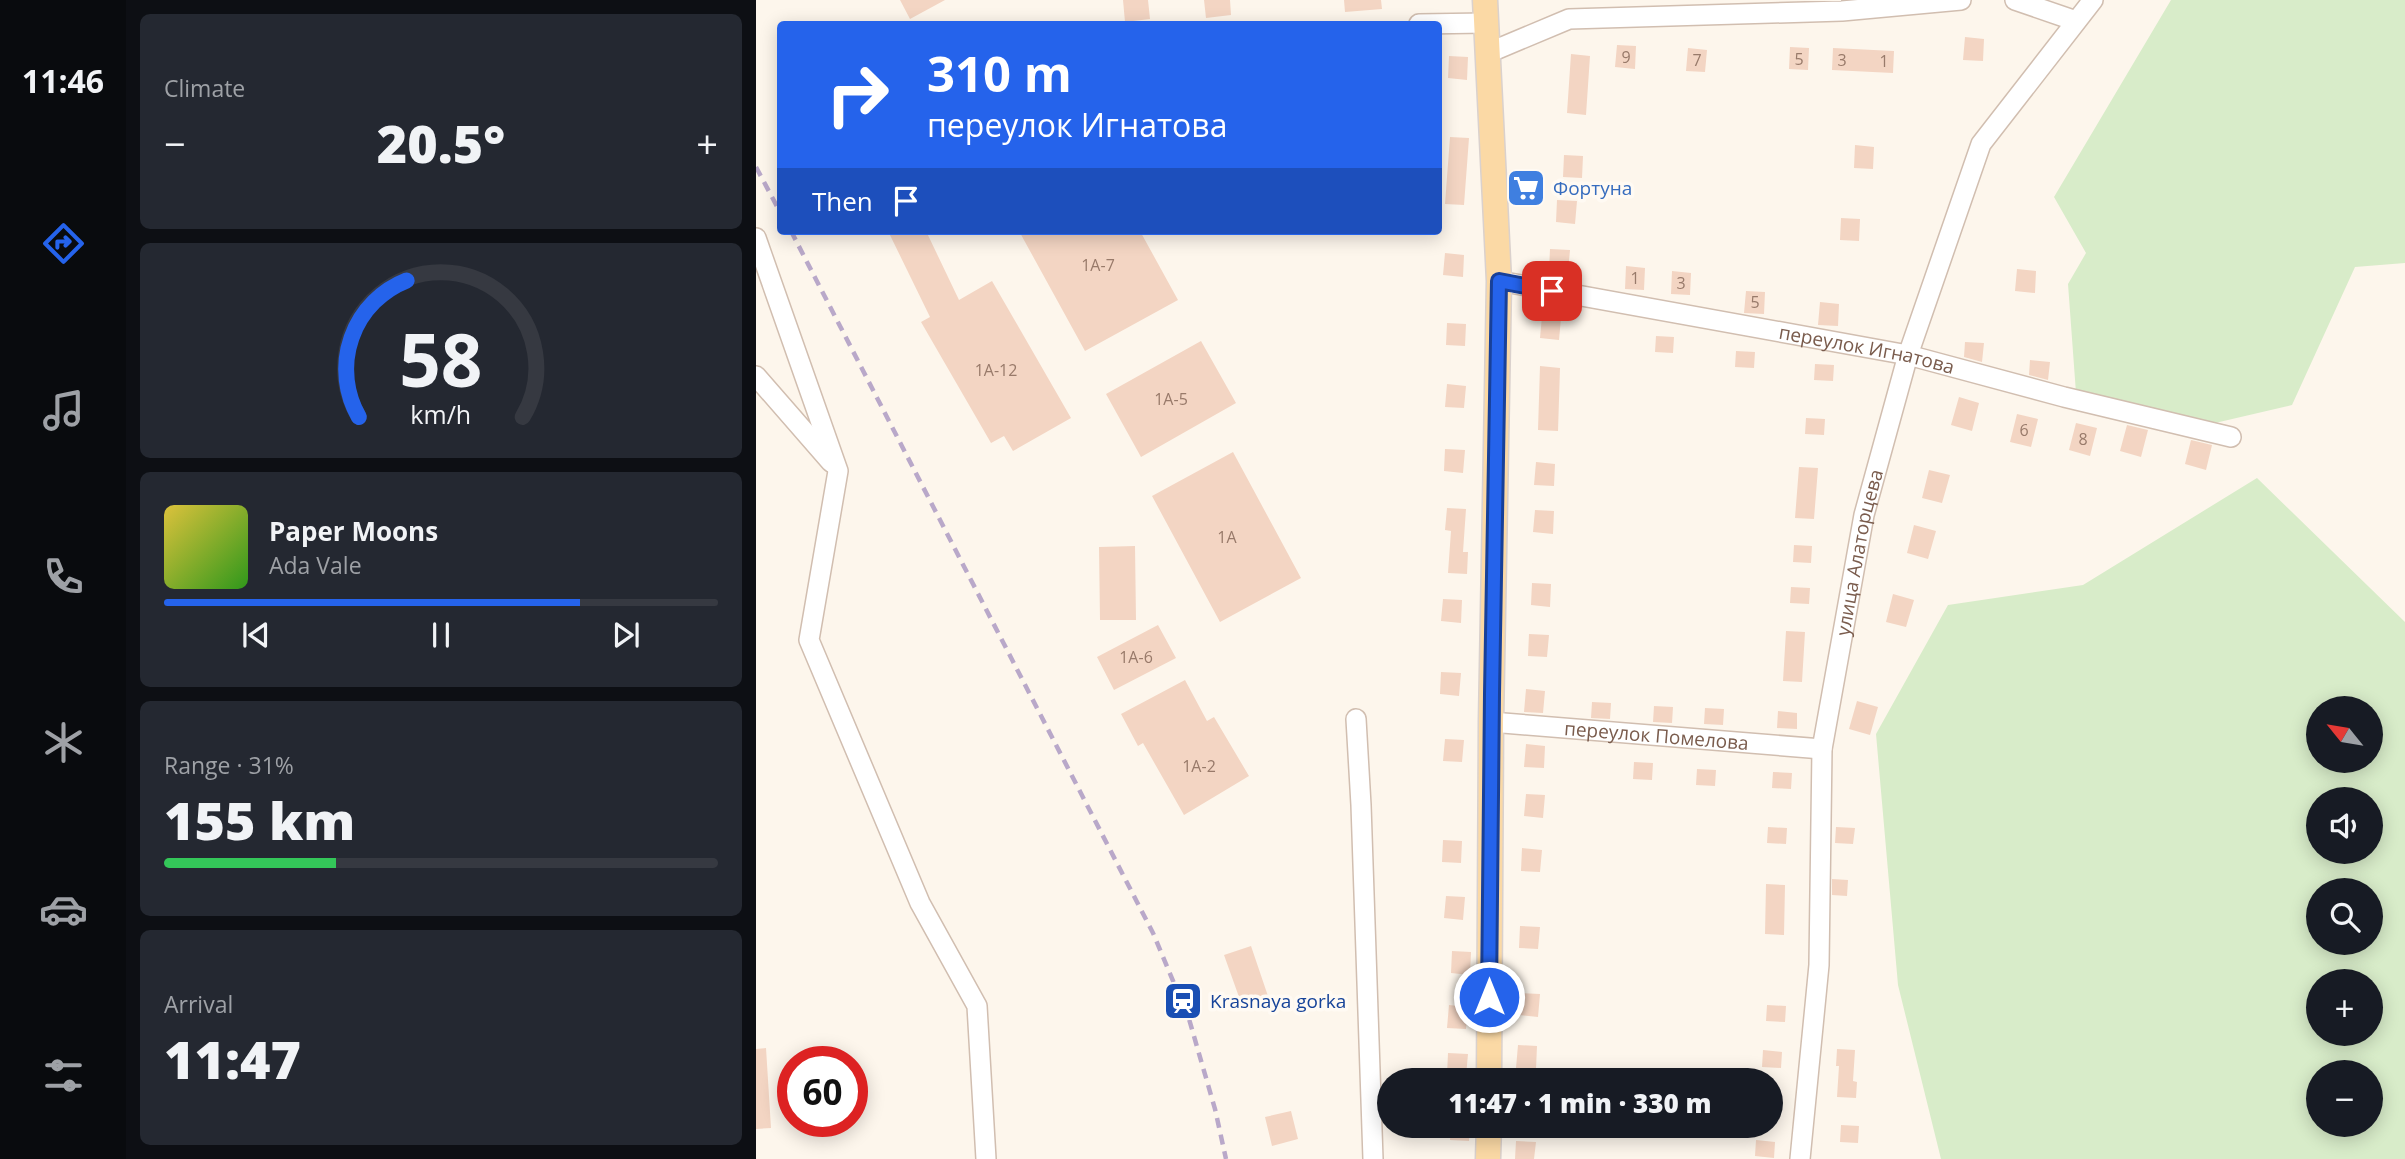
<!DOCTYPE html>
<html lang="en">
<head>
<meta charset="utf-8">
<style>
  :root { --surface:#171b24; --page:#242831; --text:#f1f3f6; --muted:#9ea1a6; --line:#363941; --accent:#2563eb }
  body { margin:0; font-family:"Open Sans",sans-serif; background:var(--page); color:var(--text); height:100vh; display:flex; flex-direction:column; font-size:26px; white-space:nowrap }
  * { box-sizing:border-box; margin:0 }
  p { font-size:23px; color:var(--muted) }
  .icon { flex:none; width:38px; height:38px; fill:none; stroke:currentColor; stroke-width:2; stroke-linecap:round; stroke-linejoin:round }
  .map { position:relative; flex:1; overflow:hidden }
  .drawer { display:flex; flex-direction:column; gap:14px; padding:14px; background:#0d0f14; width:630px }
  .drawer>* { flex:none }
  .top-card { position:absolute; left:21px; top:21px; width:665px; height:214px; border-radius:7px; box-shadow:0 4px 18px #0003; background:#2563eb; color:#fff; overflow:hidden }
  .needle { width:46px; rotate:300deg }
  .buttons { position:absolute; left:1550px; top:696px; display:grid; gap:14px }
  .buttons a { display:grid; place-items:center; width:77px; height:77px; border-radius:50%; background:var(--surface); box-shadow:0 4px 18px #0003; font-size:35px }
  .speed { position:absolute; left:21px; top:1046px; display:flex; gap:14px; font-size:35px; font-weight:700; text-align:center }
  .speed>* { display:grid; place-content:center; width:91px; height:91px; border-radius:50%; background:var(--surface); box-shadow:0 4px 18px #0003; line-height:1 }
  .speed .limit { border:10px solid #d22; background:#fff; color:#111 }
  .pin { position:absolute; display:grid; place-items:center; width:60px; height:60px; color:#fff; margin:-30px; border-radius:14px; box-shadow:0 4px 10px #0006 }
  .me { position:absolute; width:77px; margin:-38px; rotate:0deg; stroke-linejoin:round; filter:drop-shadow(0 0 5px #0008) }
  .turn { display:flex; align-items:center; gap:24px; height:147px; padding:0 35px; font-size:32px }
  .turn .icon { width:91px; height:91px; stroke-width:2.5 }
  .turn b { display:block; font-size:49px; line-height:60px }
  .then { display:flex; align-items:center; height:66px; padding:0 35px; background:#0003; gap:14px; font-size:26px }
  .big { font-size:52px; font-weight:800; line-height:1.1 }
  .drawer .card { flex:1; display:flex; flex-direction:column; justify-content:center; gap:10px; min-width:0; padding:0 24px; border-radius:10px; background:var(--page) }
  .drawer .dial { align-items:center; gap:0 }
  .dial svg { height:182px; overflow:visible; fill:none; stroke:var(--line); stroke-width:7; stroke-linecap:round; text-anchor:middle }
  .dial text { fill:var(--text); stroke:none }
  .song { display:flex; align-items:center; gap:21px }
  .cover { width:84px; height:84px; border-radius:10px; background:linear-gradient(135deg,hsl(50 70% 55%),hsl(110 70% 35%)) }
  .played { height:7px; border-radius:4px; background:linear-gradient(90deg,var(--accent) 75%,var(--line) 75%) }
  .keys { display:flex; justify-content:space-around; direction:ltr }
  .heat { display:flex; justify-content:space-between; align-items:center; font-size:38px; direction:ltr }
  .charge { height:10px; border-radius:5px; background:linear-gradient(90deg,#34c759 31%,var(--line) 0) }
  .trip { position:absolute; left:621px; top:1068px; width:406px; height:70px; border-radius:35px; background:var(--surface); box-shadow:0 4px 18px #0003; font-weight:800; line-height:70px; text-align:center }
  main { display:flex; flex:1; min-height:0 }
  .menu { display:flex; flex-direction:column; width:126px; justify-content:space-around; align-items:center; background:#090b0e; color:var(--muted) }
  .menu .icon { width:49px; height:49px }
  .menu .active { color:var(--accent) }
  .menu b { font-size:32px; color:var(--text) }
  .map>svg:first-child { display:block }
</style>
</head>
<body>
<main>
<nav class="menu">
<b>11:46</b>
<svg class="icon active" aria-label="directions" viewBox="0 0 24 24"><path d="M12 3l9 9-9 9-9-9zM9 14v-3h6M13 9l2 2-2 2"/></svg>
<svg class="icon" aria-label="music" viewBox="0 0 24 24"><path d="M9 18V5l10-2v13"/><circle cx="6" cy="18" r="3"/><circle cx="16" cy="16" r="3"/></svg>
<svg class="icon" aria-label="phone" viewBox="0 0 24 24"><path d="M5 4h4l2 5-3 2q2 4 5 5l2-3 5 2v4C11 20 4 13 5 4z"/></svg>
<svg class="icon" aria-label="climate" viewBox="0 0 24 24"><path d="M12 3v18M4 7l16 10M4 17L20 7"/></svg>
<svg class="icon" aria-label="car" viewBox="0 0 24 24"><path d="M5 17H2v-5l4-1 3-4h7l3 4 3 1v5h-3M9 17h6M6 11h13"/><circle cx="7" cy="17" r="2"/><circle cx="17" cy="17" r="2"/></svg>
<svg class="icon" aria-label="filters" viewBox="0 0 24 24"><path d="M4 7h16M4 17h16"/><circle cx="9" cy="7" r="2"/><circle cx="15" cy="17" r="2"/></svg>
</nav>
<section class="drawer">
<div class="card"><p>Climate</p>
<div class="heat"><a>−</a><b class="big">20.5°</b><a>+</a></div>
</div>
<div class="card dial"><svg viewBox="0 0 100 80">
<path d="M14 69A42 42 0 1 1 86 69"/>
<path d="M14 69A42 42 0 0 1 35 9" stroke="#2563eb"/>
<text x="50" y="56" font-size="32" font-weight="700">58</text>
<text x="50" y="72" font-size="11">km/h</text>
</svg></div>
<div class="card">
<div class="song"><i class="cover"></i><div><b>Paper Moons</b><p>Ada Vale</p></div></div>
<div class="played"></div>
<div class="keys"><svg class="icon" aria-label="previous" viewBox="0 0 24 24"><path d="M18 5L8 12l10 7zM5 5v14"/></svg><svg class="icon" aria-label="pause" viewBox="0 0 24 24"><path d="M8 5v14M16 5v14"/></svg><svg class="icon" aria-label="next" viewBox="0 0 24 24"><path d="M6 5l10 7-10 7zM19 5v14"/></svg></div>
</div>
<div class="card"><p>Range · 31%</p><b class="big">155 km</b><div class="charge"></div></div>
<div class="card"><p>Arrival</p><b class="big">11:47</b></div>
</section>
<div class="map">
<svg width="1649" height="1159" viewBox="0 0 1649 1159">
  <rect width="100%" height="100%" fill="#fdf6ec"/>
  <!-- green -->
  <path fill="#d8ecc9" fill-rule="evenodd" d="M1415,0H1649V263L1599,267L1536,405L1429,430L1320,393L1312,284L1330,253L1298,197Z
    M1501,478L1649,622V1159H1185L1142,985L1120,734L1192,605L1327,585ZM1563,709H1615V761H1563ZM1563,800H1615V852H1563ZM1563,891H1615V943H1563ZM1563,982H1615V1034H1563ZM1563,1073H1615V1125H1563Z"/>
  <!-- building -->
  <path fill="#f3d5c3" d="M144,0H189L154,19Z
    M367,0H392L394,19L369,22Z
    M448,0H474L475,15L450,18Z
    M588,0H625L626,9L589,12Z
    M1209,37L1228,39L1227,61L1207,60Z
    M861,45L880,46L879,69L859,67Z
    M1034,47L1053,48L1052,70L1033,69Z
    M932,48L951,50L949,72L930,71Z
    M1077,48L1138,51L1137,73L1076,70Z
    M815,54L834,56L830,115L811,113Z
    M693,56L712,57L711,80L692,78Z
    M694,137L713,138L708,205L689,204Z
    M1099,145L1118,147L1117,169L1098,168Z
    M808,155L827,156L826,178L807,177Z
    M801,200L821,201L819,224L800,222Z
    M1085,218L1104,219L1103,241L1084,240Z
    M132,231H170L203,300L236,281L315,418L257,451L248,436L235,443L165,322L174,317Z
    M263,231H384L422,300L329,351Z
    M794,249L814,250L812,272L793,271Z
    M689,253L708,255L707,277L687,275Z
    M870,266L889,268L888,290L869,289Z
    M1261,269L1280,271L1279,293L1259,291Z
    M916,271L935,273L934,295L915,294Z
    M990,291L1009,292L1008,314L988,313Z
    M1064,302L1083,304L1082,326L1062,325Z
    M786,316L805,318L803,340L784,338Z
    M691,323L710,324L709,346L690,345Z
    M900,336L918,337L917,353L899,352Z
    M445,341L480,403L385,457L350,394Z
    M1209,342L1228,343L1226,362L1208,357Z
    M980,351L999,352L998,368L979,367Z
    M1274,360L1294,362L1292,380L1273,375Z
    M1059,364L1078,365L1077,381L1058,380Z
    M784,366L804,368L802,431L782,430Z
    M691,384L710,386L708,408L689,407Z
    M1203,397L1223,403L1216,431L1195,425Z
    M1261,414L1282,419L1275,447L1254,442Z
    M1050,418L1069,419L1068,435L1049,434Z
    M1320,423L1341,428L1334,456L1313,450Z
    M1371,425L1392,430L1385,457L1364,451Z
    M1435,440L1456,445L1450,470L1429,464Z
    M689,449L709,450L707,473L688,471Z
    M477,452L545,578L464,622L396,496Z
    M780,462L799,464L798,486L778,485Z
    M1043,467L1062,468L1058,519L1039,518Z
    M1173,470L1194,475L1186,503L1166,498Z
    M691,508L710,509L707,552H712L711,574L692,573L695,531L689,530Z
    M779,510L798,511L797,534L777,532Z
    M1158,525L1180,531L1172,559L1151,553Z
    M1038,545L1056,546L1055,563L1037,562Z
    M379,546L380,620H344L343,547Z
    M776,583L795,584L794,607L775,605Z
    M1035,587L1054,588L1053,604L1034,603Z
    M1137,594L1158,600L1150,627L1130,622Z
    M687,599L706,600L705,623L685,621Z
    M402,625L420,658L358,690L341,657Z
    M1030,631L1049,632L1046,682L1027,681Z
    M773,634L793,635L791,657L772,656Z
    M685,672L705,673L703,696L684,694Z
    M429,680L451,721L458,717L493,776L428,815L387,743L382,746L365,714Z
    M770,689L789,691L787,713L768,712Z
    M1101,701L1122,707L1114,735L1093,729Z
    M836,702L855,703L854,719L835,718Z
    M898,706L917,707L916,723L897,722Z
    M949,708L968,709L967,725L948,724Z
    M1022,711L1041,713V729L1021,728Z
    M689,739L708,740L706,762L687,761Z
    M770,744L789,746L788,768L768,767Z
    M878,762L897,763L896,780L877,779Z
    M941,769L960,770L959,786L940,785Z
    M1017,772L1036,773L1035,789L1016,788Z
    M770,794L789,795L787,818L768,816Z
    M1012,827L1031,828L1030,844L1011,843Z
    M1080,827L1099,828L1097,844L1079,843Z
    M687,840L706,841L705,863L686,862Z
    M766,848L786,850L784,872L765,871Z
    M1076,879L1092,880L1091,896L1076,895Z
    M1010,884L1029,885L1028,935L1009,934Z
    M690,896L709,897L707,920L688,918Z
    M764,926L784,927L782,949L763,948Z
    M495,946L514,1002L488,1011L468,955Z
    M696,951L715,952L714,975L695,973Z
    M764,993L784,994L782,1017L763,1015Z
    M693,1005L712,1007L710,1029L691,1028Z
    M1011,1005L1030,1006L1029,1022L1010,1021Z
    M762,1045L781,1046L780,1069L760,1068Z
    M10,1048L15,1128L0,1129V1049Z
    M1081,1049L1099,1050L1097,1081L1101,1082L1100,1098L1081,1097L1083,1066H1080Z
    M1007,1050L1026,1052L1025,1068L1006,1067Z
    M692,1053L712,1054L710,1076L691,1075Z
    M535,1111L542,1139L516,1146L509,1117Z
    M695,1125H714L713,1141L694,1140Z
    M1085,1125L1103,1126L1102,1143L1084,1142Z
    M1000,1140L1019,1142L1018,1158L999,1156Z
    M760,1141L780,1142L778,1159H759Z"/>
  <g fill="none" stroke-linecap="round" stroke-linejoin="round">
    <defs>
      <g id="minor">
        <path d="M1259,0L1320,21"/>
        <path d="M663,24L730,23"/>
        <path d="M732,53L813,19L1086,11L1205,0"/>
        <path d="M0,238L82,471L53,640L164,903L221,1006L230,1159"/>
        <path id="s1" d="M743,281L1152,355L1308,397L1475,437"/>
        <path d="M0,376L75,462"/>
        <path d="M600,719L605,805L617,1159"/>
        <path id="s2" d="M735,722L1066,749"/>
        <path id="s3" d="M1044,1159L1063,965L1066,749L1108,515L1152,355L1225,144L1337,0"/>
      </g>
      <path id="major" d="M729,0L743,281L735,722L733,1080
        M732,1159L733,1125"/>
    </defs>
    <!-- minor casing -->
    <use href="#minor" stroke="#d1beb0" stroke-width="22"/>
    <!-- major casing -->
    <use href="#major" stroke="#dad1cd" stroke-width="27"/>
    <!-- minor -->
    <use href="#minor" stroke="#fff" stroke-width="19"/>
    <!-- major -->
    <use href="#major" stroke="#fbd9a5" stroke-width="24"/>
    <!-- rail -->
    <path stroke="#b9a8c9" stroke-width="4.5" stroke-dasharray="10 7" stroke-linecap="butt" d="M0,167L24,212
      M35,231L397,933L433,1019L459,1109L470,1159"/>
  </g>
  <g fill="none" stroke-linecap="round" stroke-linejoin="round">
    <defs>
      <path id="route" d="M733,997L736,694L743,281L796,291"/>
    </defs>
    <!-- route casing -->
    <use href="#route" stroke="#184099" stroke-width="18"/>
    <!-- route -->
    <use href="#route" stroke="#2563eb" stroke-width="12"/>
  </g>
  <!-- icons -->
  <defs>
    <symbol id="supermarket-square" viewBox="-11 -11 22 22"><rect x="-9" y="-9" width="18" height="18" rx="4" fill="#3f7fe0" stroke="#fffaf3"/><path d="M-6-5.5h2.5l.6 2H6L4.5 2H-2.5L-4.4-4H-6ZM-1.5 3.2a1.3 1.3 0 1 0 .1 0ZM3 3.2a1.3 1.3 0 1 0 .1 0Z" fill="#fff"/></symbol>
    <symbol id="station-square" viewBox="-11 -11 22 22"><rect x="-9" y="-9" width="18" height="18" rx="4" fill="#1a4fb4" stroke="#fffaf3"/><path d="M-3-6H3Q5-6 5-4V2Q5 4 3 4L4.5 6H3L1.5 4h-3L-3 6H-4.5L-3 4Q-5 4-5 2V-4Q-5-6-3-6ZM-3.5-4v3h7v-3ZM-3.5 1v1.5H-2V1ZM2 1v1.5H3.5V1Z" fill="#fff"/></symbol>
  </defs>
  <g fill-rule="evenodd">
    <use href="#supermarket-square" x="748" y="166" width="44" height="44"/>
    <use href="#station-square" x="405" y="979" width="44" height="44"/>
  </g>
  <g text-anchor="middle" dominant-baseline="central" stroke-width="7" stroke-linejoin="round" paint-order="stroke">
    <!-- number labels -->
    <g font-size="16" fill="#987a6a">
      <text x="870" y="57">9</text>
      <text x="1043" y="59">5</text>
      <text x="941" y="60">7</text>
      <text x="1086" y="60">3</text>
      <text x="1128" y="61">1</text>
      <text x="342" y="265">1А-7</text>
      <text x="879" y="278">1</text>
      <text x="925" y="283">3</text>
      <text x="999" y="302">5</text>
      <text x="240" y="370">1А-12</text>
      <text x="415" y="399">1А-5</text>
      <text x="1268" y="430">6</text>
      <text x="1327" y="439">8</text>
      <text x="471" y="537">1А</text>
      <text x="380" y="657">1А-6</text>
      <text x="443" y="766">1А-2</text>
    </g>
    <!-- shop labels -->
    <g font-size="19" fill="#366cbe" stroke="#fffaf3" text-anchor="start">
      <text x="797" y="188">Фортуна</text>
    </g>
    <!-- street labels -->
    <g font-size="19" fill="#7a5c4d" stroke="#fffaf3">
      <text stroke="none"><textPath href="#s1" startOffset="374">переулок Игнатова</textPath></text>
      <text stroke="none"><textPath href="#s3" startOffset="611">улица Алаторцева</textPath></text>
      <text stroke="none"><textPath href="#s2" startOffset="166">переулок Помелова</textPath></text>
    </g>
    <!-- transit labels -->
    <g font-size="19" fill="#164399" stroke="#fffaf3" text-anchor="start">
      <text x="454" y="1001">Krasnaya gorka</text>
    </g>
  </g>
</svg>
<div class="buttons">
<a><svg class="needle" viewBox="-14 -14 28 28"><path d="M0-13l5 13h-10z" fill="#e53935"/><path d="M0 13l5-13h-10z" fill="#9ea1a6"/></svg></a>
<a><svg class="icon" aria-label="sound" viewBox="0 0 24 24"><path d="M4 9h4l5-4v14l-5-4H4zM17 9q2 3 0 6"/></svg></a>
<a><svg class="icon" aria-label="search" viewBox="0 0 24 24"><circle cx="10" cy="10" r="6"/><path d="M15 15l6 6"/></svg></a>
<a>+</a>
<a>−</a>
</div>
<div class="speed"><div class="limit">60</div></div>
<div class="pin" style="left:796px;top:291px;background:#d93025"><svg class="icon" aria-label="arrive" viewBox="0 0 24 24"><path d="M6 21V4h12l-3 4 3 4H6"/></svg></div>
<svg class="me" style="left:733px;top:997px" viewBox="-20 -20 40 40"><circle r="17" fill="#2563eb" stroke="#fff" stroke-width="3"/><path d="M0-11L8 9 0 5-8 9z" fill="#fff"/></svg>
<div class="trip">11:47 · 1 min · 330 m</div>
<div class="top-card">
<div class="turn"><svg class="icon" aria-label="right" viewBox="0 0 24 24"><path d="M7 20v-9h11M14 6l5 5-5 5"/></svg><div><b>310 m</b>переулок Игнатова</div></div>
<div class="then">Then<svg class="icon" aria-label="arrive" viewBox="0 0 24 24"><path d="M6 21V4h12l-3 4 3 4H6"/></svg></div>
</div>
</div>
</main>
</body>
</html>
